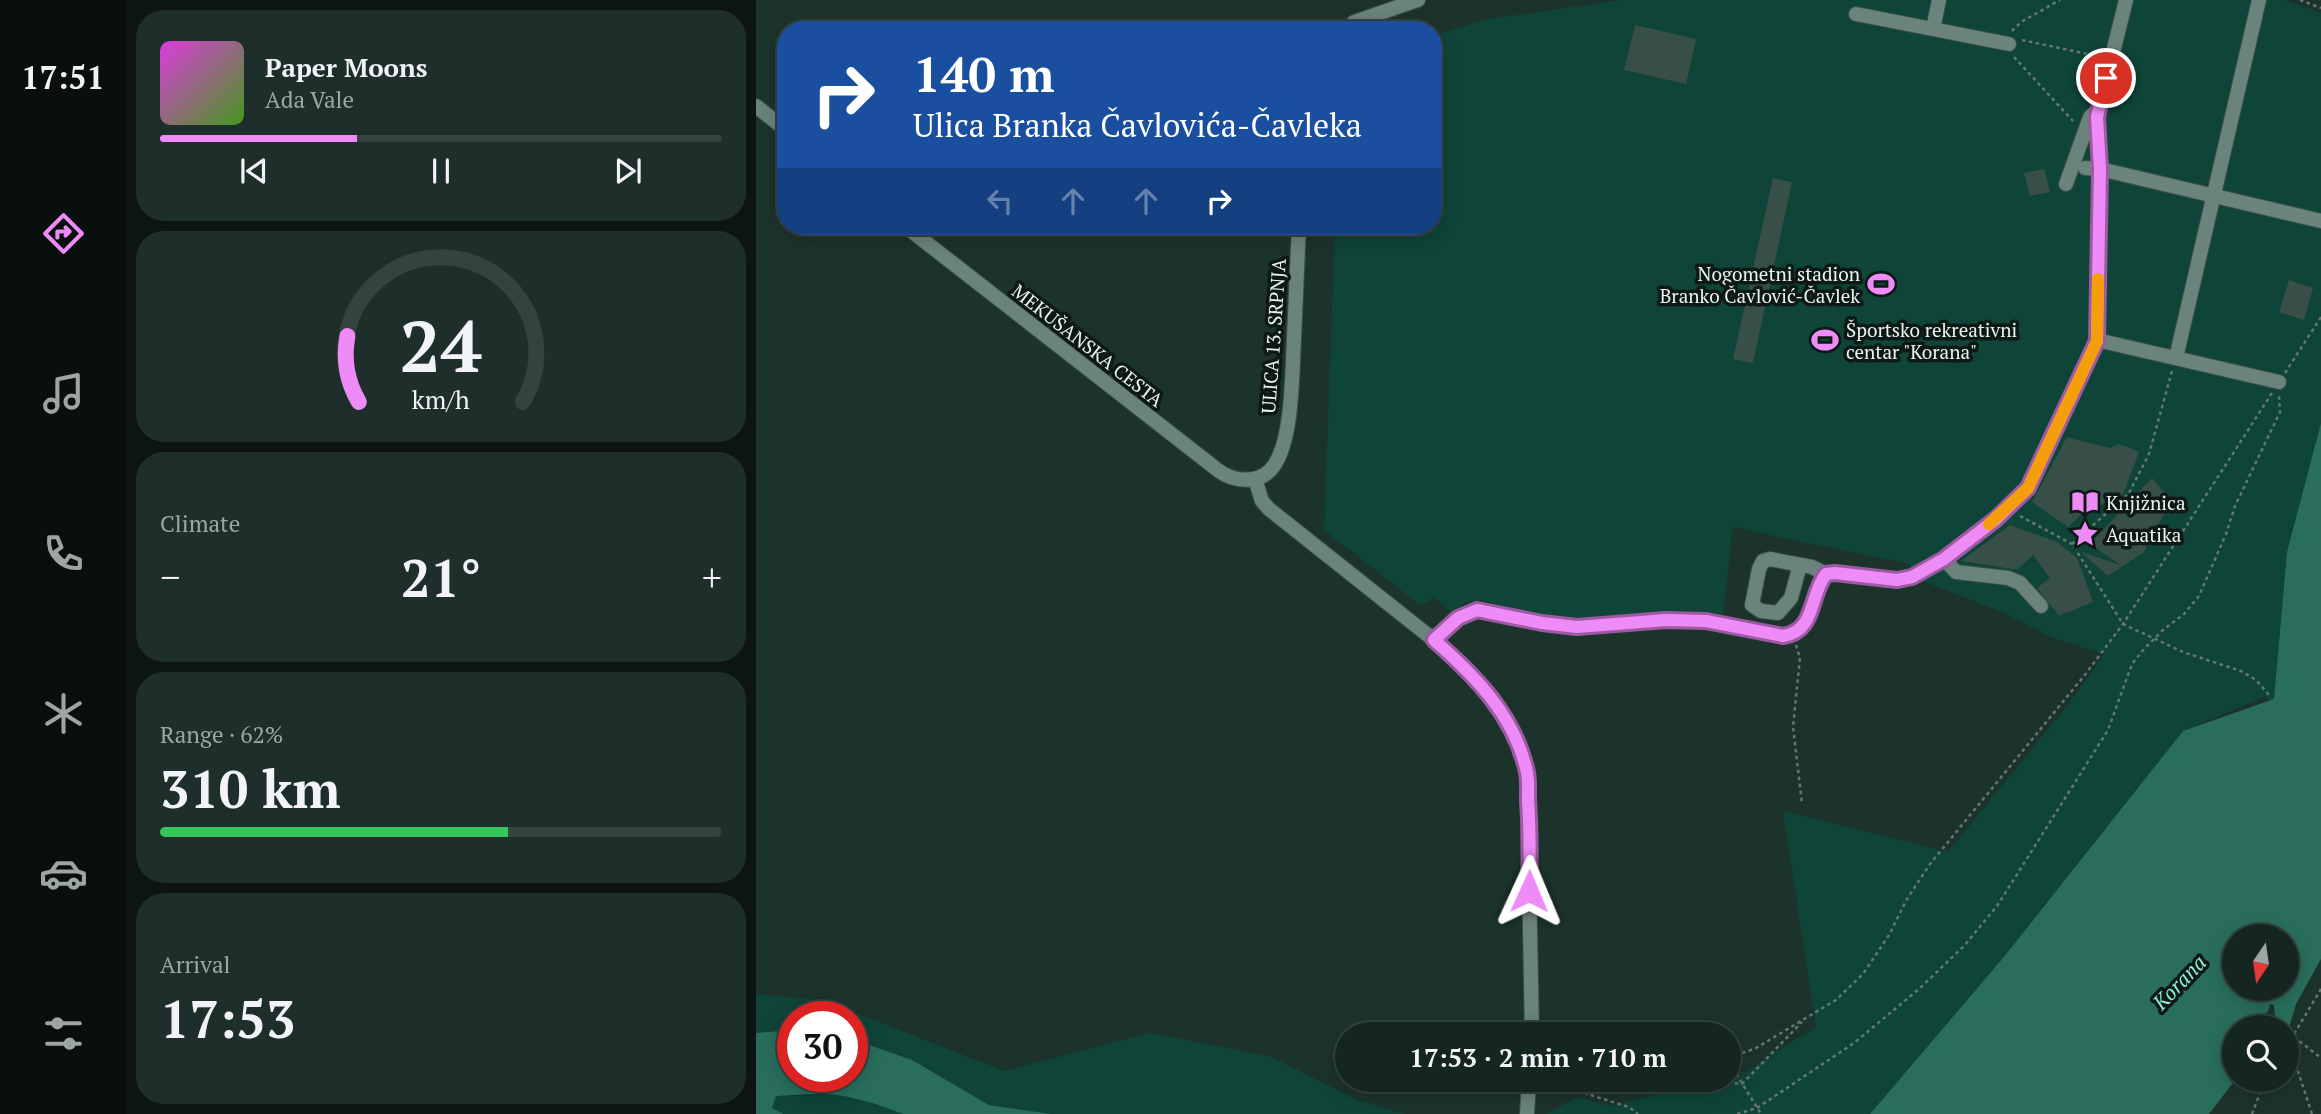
<!DOCTYPE html>
<html lang="en">
<head>
<meta charset="utf-8">
<style>
  :root { --surface:#152621; --page:#1e2e2a; --text:#f1f3f6; --muted:#9da5a5; --line:#34433f; --accent:#ef8bf7 }
  body { margin:0; font-family:"PT Serif",serif; background:var(--page); color:var(--text); height:100vh; display:flex; flex-direction:column; font-size:26px; white-space:nowrap }
  * { box-sizing:border-box; margin:0 }
  p { font-size:23px; color:var(--muted) }
  .icon { flex:none; width:38px; height:38px; fill:none; stroke:currentColor; stroke-width:2; stroke-linecap:round; stroke-linejoin:round }
  .map { position:relative; flex:1; overflow:hidden }
  .details { display:flex; flex-direction:column; gap:10px; padding:10px; background:#0c1512; width:630px }
  .details>* { flex:none }
  .hud { position:absolute; left:21px; top:21px; width:665px; height:214px; border-radius:28px; box-shadow:0 4px 18px #0003,0 0 0 2px var(--line); background:#1a4fa0; color:#fff; overflow:hidden }
  .needle { width:46px; rotate:193deg }
  .tools { position:absolute; left:1466px; top:924px; display:grid; gap:14px }
  .tools a { display:grid; place-items:center; width:77px; height:77px; border-radius:50%; background:var(--surface); box-shadow:0 4px 18px #0003,0 0 0 2px var(--line); font-size:35px }
  .speed { position:absolute; left:21px; top:1001px; display:flex; gap:14px; font-size:35px; font-weight:700; text-align:center }
  .speed>* { display:grid; place-content:center; width:91px; height:91px; border-radius:50%; background:var(--surface); box-shadow:0 4px 18px #0003,0 0 0 2px var(--line); line-height:1 }
  .speed .limit { border:10px solid #d22; background:#fff; color:#111 }
  .pin { position:absolute; display:grid; place-items:center; width:60px; height:60px; color:#fff; margin:-30px; border:4px solid #fff; border-radius:50%; box-shadow:0 2px 7px #0007 }
  .me { position:absolute; width:77px; margin:-38px; rotate:1deg; stroke-linejoin:round; filter:drop-shadow(0 0 5px #0008) }
  .turn { display:flex; align-items:center; gap:24px; height:147px; padding:0 21px; font-size:32px }
  .turn .icon { width:91px; height:91px; stroke-width:2.5 }
  .turn b { display:block; font-size:49px; line-height:60px }
  .lanes { display:flex; align-items:center; height:66px; padding:0 21px; background:#0003; justify-content:center; gap:35px; direction:ltr }
  .lanes .off { opacity:.35 }
  .big { font-size:52px; font-weight:700; line-height:1.1 }
  .details .tile { flex:1; display:flex; flex-direction:column; justify-content:center; gap:10px; min-width:0; padding:0 24px; border-radius:28px; background:var(--page) }
  .details .dial { align-items:center; gap:0 }
  .dial svg { height:182px; overflow:visible; fill:none; stroke:var(--line); stroke-width:7; stroke-linecap:round; text-anchor:middle }
  .dial text { fill:var(--text); stroke:none }
  .song { display:flex; align-items:center; gap:21px }
  .cover { width:84px; height:84px; border-radius:10px; background:linear-gradient(135deg,hsl(300 70% 55%),hsl(100 70% 35%)) }
  .played { height:7px; border-radius:4px; background:linear-gradient(90deg,var(--accent) 35%,var(--line) 35%) }
  .keys { display:flex; justify-content:space-around; direction:ltr }
  .heat { display:flex; justify-content:space-between; align-items:center; font-size:38px; direction:ltr }
  .charge { height:10px; border-radius:5px; background:linear-gradient(90deg,#34c759 62%,var(--line) 0) }
  .trip { position:absolute; left:579px; top:1022px; width:406px; height:70px; border-radius:35px; background:var(--surface); box-shadow:0 4px 18px #0003,0 0 0 2px var(--line); font-weight:700; line-height:70px; text-align:center }
  main { display:flex; flex:1; min-height:0 }
  .tabs { display:flex; flex-direction:column; width:126px; justify-content:space-around; align-items:center; background:#080f0d; color:var(--muted) }
  .tabs .icon { width:49px; height:49px }
  .tabs .active { color:var(--accent) }
  .tabs b { font-size:32px; color:var(--text) }
  .map>svg:first-child { display:block }
</style>
</head>
<body>
<main>
<nav class="tabs">
<b>17:51</b>
<svg class="icon active" aria-label="directions" viewBox="0 0 24 24"><path d="M12 3l9 9-9 9-9-9zM9 14v-3h6M13 9l2 2-2 2"/></svg>
<svg class="icon" aria-label="music" viewBox="0 0 24 24"><path d="M9 18V5l10-2v13"/><circle cx="6" cy="18" r="3"/><circle cx="16" cy="16" r="3"/></svg>
<svg class="icon" aria-label="phone" viewBox="0 0 24 24"><path d="M5 4h4l2 5-3 2q2 4 5 5l2-3 5 2v4C11 20 4 13 5 4z"/></svg>
<svg class="icon" aria-label="climate" viewBox="0 0 24 24"><path d="M12 3v18M4 7l16 10M4 17L20 7"/></svg>
<svg class="icon" aria-label="car" viewBox="0 0 24 24"><path d="M5 17H2v-5l4-1 3-4h7l3 4 3 1v5h-3M9 17h6M6 11h13"/><circle cx="7" cy="17" r="2"/><circle cx="17" cy="17" r="2"/></svg>
<svg class="icon" aria-label="filters" viewBox="0 0 24 24"><path d="M4 7h16M4 17h16"/><circle cx="9" cy="7" r="2"/><circle cx="15" cy="17" r="2"/></svg>
</nav>
<section class="details">
<div class="tile">
<div class="song"><i class="cover"></i><div><b>Paper Moons</b><p>Ada Vale</p></div></div>
<div class="played"></div>
<div class="keys"><svg class="icon" aria-label="previous" viewBox="0 0 24 24"><path d="M18 5L8 12l10 7zM5 5v14"/></svg><svg class="icon" aria-label="pause" viewBox="0 0 24 24"><path d="M8 5v14M16 5v14"/></svg><svg class="icon" aria-label="next" viewBox="0 0 24 24"><path d="M6 5l10 7-10 7zM19 5v14"/></svg></div>
</div>
<div class="tile dial"><svg viewBox="0 0 100 80">
<path d="M14 69A42 42 0 1 1 86 69"/>
<path d="M14 69A42 42 0 0 1 9 40" stroke="#ef8bf7"/>
<text x="50" y="56" font-size="32" font-weight="700">24</text>
<text x="50" y="72" font-size="11">km/h</text>
</svg></div>
<div class="tile"><p>Climate</p>
<div class="heat"><a>−</a><b class="big">21°</b><a>+</a></div>
</div>
<div class="tile"><p>Range · 62%</p><b class="big">310 km</b><div class="charge"></div></div>
<div class="tile"><p>Arrival</p><b class="big">17:53</b></div>
</section>
<div class="map">
<svg width="1565" height="1114" viewBox="0 0 1565 1114">
  <rect width="100%" height="100%" fill="#1c332c"/>
  <!-- green -->
  <path fill="#0f4438" d="M864,0H1529L1565,13V423L1531,552L1518,700L1515,701L1510,696L1427,731L1247,958L1114,1114H791L821,1097L855,1106L959,1080H973V1076L990,1071L1060,1027L1027,811L1192,852L1312,705L1348,654L1295,637L1248,613L1164,580L1153,564L977,527L967,614L920,611L850,617L806,618L761,610L726,600L710,602L695,612L678,597L672,603L663,604L568,530L579,226H677V36L728,20Z
    M0,994L70,1001L248,1071L394,1033L516,1057L603,1101L649,1114H293L233,1105L156,1060L96,1039V1017H37V1030L0,1033Z
    M87,1095L127,1106L147,1114H28L16,1108L20,1096Z"/>
  <!-- water -->
  <path fill="#296e5d" fill-rule="evenodd" d="M1565,423V959L1540,1004L1532,1031L1531,1027H1528L1519,1019L1518,1005L1514,1004L1512,1011L1495,1027H1479V1080L1453,1114H1114L1247,958L1427,731L1518,699L1531,552ZM1479,936H1531V989H1479Z
    M37,1030V1076H96V1039L156,1060L233,1105L295,1114H147C128,1106 108,1100 88,1096C66,1092 41,1095 20,1096L16,1108L28,1114H0V1033Z"/>
  <!-- building -->
  <path fill="#384f48" d="M879,25L940,39L930,84L868,70Z
    M1288,169L1294,192L1274,196L1268,173Z
    M1017,178L1036,182L997,363L977,359Z
    M1533,280L1557,288L1548,320L1523,312Z
    M1311,437L1354,448L1363,444L1383,452L1367,494L1326,514L1312,527L1276,502Z
    M1396,478L1415,501L1388,552L1352,576L1325,552L1364,565L1334,544Z
    M1254,525L1301,542L1321,558L1337,602L1303,616L1281,588L1294,578L1277,555L1262,569H1256L1205,561Z"/>
  <g fill="none" stroke-linecap="round" stroke-linejoin="round">
    <defs>
      <path id="minor" d="M1100,14L1253,44
        M1177,29L1183,0
        M591,30L598,22L662,0
        M0,106L30,130
        M1329,168L1344,169L1565,221
        M1310,184L1334,117L1342,110
        M149,226L463,471C480,483 507,484 519,464C537,436 536,371 538,338C540,300 541,263 543,226
        M1341,340L1523,382
        M1420,358L1503,0
        M499,479L506,501L513,509L678,640L707,665L737,698L759,736L771,770L776,1034
        M1188,559L1200,572L1252,578L1264,583L1285,606
        M1044,565L1035,598L1022,613L1005,611L996,605L1003,569L1007,561L1014,559L1056,567L1070,574
        M678,640L702,618L721,610L786,623L821,627L910,620L950,621L1027,636C1060,631 1053,596 1070,574L1079,573L1141,580L1156,577L1188,559L1240,519L1272,488L1341,340L1344,169L1341,117L1370,0
        M771,1114L773,1080"/>
    </defs>
    <!-- minor casing -->
    <use href="#minor" stroke="#3b4f4a" stroke-width="16"/>
    <!-- path -->
    <path stroke="#647771" stroke-width="2.5" stroke-dasharray="3.5 3.5" stroke-linecap="butt" d="M1544,0L1565,8
      M1256,31L1265,22L1304,0
      M1266,40L1341,56
      M1258,57L1317,121
      M1416,371L1393,454L1373,493L1316,544L1367,624L1427,652L1485,671L1500,680L1513,695
      M1529,373L1565,317
      M1264,516L1316,544
      M1040,645L1044,658L1037,727L1046,803
      M1538,1037L1565,1058
      M1533,1044L1556,1114
      M1531,1046L1565,989
      M973,1058L1000,1048L1080,1000L1107,974L1133,935L1151,899L1174,864L1328,676L1367,624L1516,393
      M973,1062L1005,1114
      M821,1080L831,1094L873,1107L882,1114
      M944,1080L986,1084L1046,1022
      M981,1114L1001,1108L1098,1043L1163,989L1208,946L1241,906L1352,730L1376,664L1388,649L1407,630L1428,614L1443,596L1470,534L1479,506L1524,412L1523,395
      M1496,1114L1509,1080"/>
    <!-- minor -->
    <use href="#minor" stroke="#6a837b" stroke-width="14"/>
  </g>
  <g fill="none" stroke-linecap="round" stroke-linejoin="round">
    <defs>
      <path id="route" d="M773,891C774,860 774,830 772,800C772,789 773,778 770,768C757,714 718,675 678,640L702,618L721,610L786,623L821,627L910,620L950,621L1027,636C1060,631 1053,596 1070,574L1079,573L1141,580L1156,577L1188,559L1240,519L1272,488L1341,341L1344,169L1341,117L1350,78"/>
    </defs>
    <!-- route casing -->
    <use href="#route" stroke="#9b5aa1" stroke-width="18"/>
    <!-- route -->
    <use href="#route" stroke="#ef8bf7" stroke-width="12"/>
    <!-- slow -->
    <path stroke="#f59e0b" stroke-width="12" d="M1233,524L1272,488L1341,341L1342,279"/>
  </g>
  <!-- icons -->
  <defs>
    <symbol id="stadium-bare" viewBox="-9 -9 18 18"><path d="M0-5a6.5 5 0 1 0 0 10a6.5 5 0 1 0 0-10ZM-3.5-1.8h7v3.6h-7Z" fill="#ef8bf7" stroke="#0e1815" stroke-width="2.5" paint-order="stroke"/></symbol>
    <symbol id="library-bare" viewBox="-9 -9 18 18"><path d="M-6-4Q-3-5.5-.7-3.5V5Q-3 3-6 4ZM6-4Q3-5.5 .7-3.5V5Q3 3 6 4Z" fill="#ef8bf7" stroke="#0e1815" stroke-width="2.5" paint-order="stroke"/></symbol>
    <symbol id="sight-bare" viewBox="-9 -9 18 18"><path d="M0-6L1.8-2.2L6-1.7L2.9 1.2L3.7 5.4L0 3.3L-3.7 5.4L-2.9 1.2L-6-1.7L-1.8-2.2Z" fill="#ef8bf7" stroke="#0e1815" stroke-width="2.5" paint-order="stroke"/></symbol>
  </defs>
  <g fill-rule="evenodd">
    <use href="#stadium-bare" x="1106" y="265" width="38" height="38"/>
    <use href="#stadium-bare" x="1050" y="321" width="38" height="38"/>
    <use href="#library-bare" x="1310" y="483" width="38" height="38"/>
    <use href="#sight-bare" x="1310" y="515" width="38" height="38"/>
  </g>
  <g text-anchor="middle" dominant-baseline="central" stroke-width="7" stroke-linejoin="round" paint-order="stroke">
    <!-- poi labels -->
    <g font-size="19" fill="#e8f6f1" stroke="#0e1815" text-anchor="start">
      <text x="1104" y="273" text-anchor="end">Nogometni stadion<tspan x="1104" dy="22">Branko Čavlović-Čavlek</tspan></text>
      <text x="1090" y="329">Športsko rekreativni<tspan x="1090" dy="22">centar "Korana"</tspan></text>
      <text x="1350" y="502">Knjižnica</text>
      <text x="1350" y="534">Aquatika</text>
    </g>
    <!-- street labels -->
    <g font-size="19" fill="#e8f6f1" stroke="#0e1815">
      <text transform="translate(517 336) rotate(-86)">ULICA 13. SRPNJA</text>
      <text transform="translate(332 345) rotate(38)">MEKUŠANSKA CESTA</text>
    </g>
    <!-- water labels -->
    <g font-size="21" font-style="italic" fill="#8af0d5" stroke="#0e1815">
      <text transform="translate(1423 982) rotate(-46)">Korana</text>
    </g>
  </g>
</svg>
<div class="tools">
<a><svg class="needle" viewBox="-14 -14 28 28"><path d="M0-13l5 13h-10z" fill="#e53935"/><path d="M0 13l5-13h-10z" fill="#9da5a5"/></svg></a>
<a><svg class="icon" aria-label="search" viewBox="0 0 24 24"><circle cx="10" cy="10" r="6"/><path d="M15 15l6 6"/></svg></a>
</div>
<div class="speed"><div class="limit">30</div></div>
<div class="pin" style="left:1350px;top:78px;background:#d93025"><svg class="icon" aria-label="arrive" viewBox="0 0 24 24"><path d="M6 21V4h12l-3 4 3 4H6"/></svg></div>
<svg class="me" style="left:773px;top:891px" viewBox="-20 -20 40 40"><path d="M0-17L14 15 0 8-14 15z" fill="#ef8bf7" stroke="#fff" stroke-width="4"/></svg>
<div class="trip">17:53 · 2 min · 710 m</div>
<div class="hud">
<div class="turn"><svg class="icon" aria-label="right" viewBox="0 0 24 24"><path d="M7 20v-9h11M14 6l5 5-5 5"/></svg><div><b>140 m</b>Ulica Branka Čavlovića-Čavleka</div></div>
<div class="lanes"><svg class="icon off" aria-label="left" viewBox="0 0 24 24"><path d="M17 20v-9H6M10 6l-5 5 5 5"/></svg><svg class="icon off" aria-label="ahead" viewBox="0 0 24 24"><path d="M12 20V5M6 11l6-6 6 6"/></svg><svg class="icon off" aria-label="ahead" viewBox="0 0 24 24"><path d="M12 20V5M6 11l6-6 6 6"/></svg><svg class="icon" aria-label="right" viewBox="0 0 24 24"><path d="M7 20v-9h11M14 6l5 5-5 5"/></svg></div>
</div>
</div>
</main>
</body>
</html>
